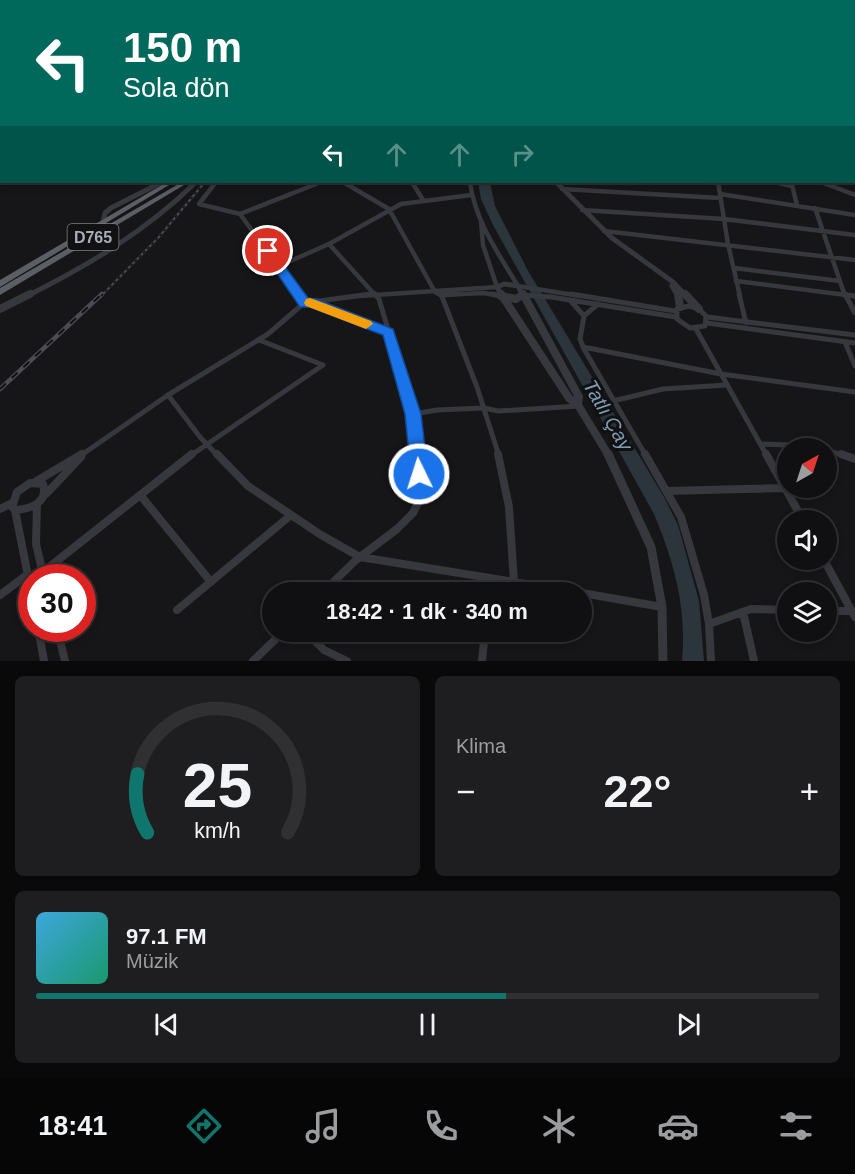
<!DOCTYPE html>
<html lang="tr">
<head>
<meta charset="utf-8">
<style>
  :root { --surface:#101012; --page:#1e1e20; --text:#f1f3f6; --muted:#9c9d9f; --line:#303032; --accent:#0f766e }
  body { margin:0; font-family:Arial,sans-serif; background:var(--page); color:var(--text); height:100vh; display:flex; flex-direction:column; font-size:22px; white-space:nowrap }
  * { box-sizing:border-box; margin:0 }
  p { font-size:20px; color:var(--muted) }
  .icon { flex:none; width:33px; height:33px; fill:none; stroke:currentColor; stroke-width:2; stroke-linecap:round; stroke-linejoin:round }
  .map { position:relative; height:661px; overflow:hidden }
  .sheet { display:flex; flex-direction:column; gap:15px; padding:15px; background:#09090a; flex:1 }
  .sheet>* { flex:none }
  .banner { position:absolute; left:0px; top:0px; width:855px; height:183px; box-shadow:0 3px 9px #0003,0 0 0 2px var(--line); background:#00695c; color:#fff; overflow:hidden }
  .needle { width:39px; rotate:39deg }
  .buttons { position:absolute; left:777px; top:438px; display:grid; gap:12px }
  .buttons a { display:grid; place-items:center; width:60px; height:60px; border-radius:50%; background:var(--surface); box-shadow:0 3px 9px #0003,0 0 0 2px var(--line); font-size:30px }
  .speed { position:absolute; left:18px; top:564px; display:flex; gap:12px; font-size:30px; font-weight:700; text-align:center }
  .speed>* { display:grid; place-content:center; width:78px; height:78px; border-radius:50%; background:var(--surface); box-shadow:0 3px 9px #0003,0 0 0 2px var(--line); line-height:1 }
  .speed .limit { border:9px solid #d22; background:#fff; color:#111 }
  .pin { position:absolute; display:grid; place-items:center; width:51px; height:51px; color:#fff; margin:-26px; border:3px solid #fff; border-radius:50%; box-shadow:0 2px 6px #0007 }
  .me { position:absolute; width:66px; margin:-33px; rotate:356deg; stroke-linejoin:round; filter:drop-shadow(0 0 4px #0008) }
  .turn { display:flex; align-items:center; gap:21px; height:126px; padding:0 24px; font-size:27px }
  .turn .icon { width:78px; height:78px; stroke-width:2.5 }
  .turn b { display:block; font-size:42px; line-height:51px }
  .lanes { display:flex; align-items:center; height:57px; padding:0 24px; background:#0003; justify-content:center; gap:30px; direction:ltr }
  .lanes .off { opacity:.35 }
  .big { font-size:45px; font-weight:700; line-height:1.1 }
  .sheet .card { flex:1; display:flex; flex-direction:column; justify-content:center; gap:9px; min-width:0; padding:0 21px; border-radius:9px; background:var(--page) }
  .sheet .dial { align-items:center; gap:0 }
  .dial svg { height:156px; overflow:visible; fill:none; stroke:var(--line); stroke-width:7; stroke-linecap:round; text-anchor:middle }
  .dial text { fill:var(--text); stroke:none }
  .song { display:flex; align-items:center; gap:18px }
  .cover { width:72px; height:72px; border-radius:9px; background:linear-gradient(135deg,hsl(200 70% 55%),hsl(160 70% 35%)) }
  .played { height:6px; border-radius:3px; background:linear-gradient(90deg,var(--accent) 60%,var(--line) 60%) }
  .keys { display:flex; justify-content:space-around; direction:ltr }
  .heat { display:flex; justify-content:space-between; align-items:center; font-size:33px; direction:ltr }
  .sheet .tiles { flex:1; display:grid; gap:15px; grid-template-columns:1fr 1fr }
  .card:last-child { grid-column:span 2 }
  .trip { position:absolute; left:262px; top:582px; width:330px; height:60px; border-radius:30px; background:var(--surface); box-shadow:0 3px 9px #0003,0 0 0 2px var(--line); font-weight:700; line-height:60px; text-align:center }
  .tabs { display:flex; height:96px; justify-content:space-around; align-items:center; background:#060607; color:var(--muted) }
  .tabs .icon { width:42px; height:42px }
  .tabs .selected { color:var(--accent) }
  .tabs b { font-size:27px; color:var(--text) }
  .map>svg:first-child { display:block }
</style>
</head>
<body>
<div class="map">
<svg width="855" height="661" viewBox="0 0 855 661">
  <rect width="100%" height="100%" fill="#161618"/>
  <!-- water -->
  <path fill="#2c353c" d="M478,182H490L495,206L527,269L664,497L678,525L699,601L704,661H682C687,608 674,562 654,514L493,225L481,199Z"/>
  <g fill="none" stroke-linecap="round" stroke-linejoin="round">
    <!-- minor-far3 -->
    <path stroke="#37383d" stroke-width="2" d="M315,0H320
      M484,0L488,2
      M537,0L543,2
      M604,0L615,2
      M702,0L705,2
      M812,0L819,2
      M829,0L831,2
      M247,2L249,0
      M254,2L256,0
      M504,2L510,0
      M633,2L638,0"/>
    <!-- minor-far2 -->
    <path stroke="#37383d" stroke-width="4.5" d="M216,182L199,204L240,214L321,182
      M343,182L389,209L435,292L442,296
      M412,182L423,200
      M470,182C475,221 498,253 518,286L580,296
      M718,182L728,244L740,296
      M774,182L792,186
      M794,182L792,185L797,205
      M821,182L855,195
      M562,189L720,198
      M720,194L855,215
      M815,208L845,296
      M582,210L724,219L855,235
      M240,214L299,296
      M604,231L855,260
      M329,244L376,296
      M279,266L329,244L401,204L471,195
      M734,268L840,281
      M736,281L854,296
      M442,295L484,293L500,296
      M522,295L535,296
      M359,296L497,287L483,245L481,221"/>
    <!-- minor-far1 -->
    <path stroke="#37383d" stroke-width="5" d="M298,294L304,303L371,294
      M375,294L379,299L413,414
      M441,294L477,387L499,456
      M492,294L501,296
      M571,294L675,311
      M739,294L746,323
      M842,294L855,296
      M845,294L855,313
      M442,295L455,294
      M522,295L551,297L676,317
      M570,300L584,316
      M313,303L389,332
      M689,306L699,309L706,316L705,326L690,328L677,319V309Z
      M584,316L580,339L584,349L646,456
      M584,316L598,304
      M707,317L855,335
      M707,323L855,343
      M696,329L767,456
      M259,340L323,365
      M845,342L855,366
      M583,347L721,374L855,392
      M168,395L200,437L218,456
      M613,401L663,389L727,385
      M760,444L816,446L845,456
      M80,456L168,395L268,334L304,303
      M190,456L323,365
      M418,456L413,414L437,410L484,408L498,411L579,406"/>
    <!-- minor -->
    <path stroke="#37383d" stroke-width="8" d="M217,454L248,486L321,535L360,557L576,592
      M498,454L509,507L514,582
      M645,454L681,517L704,595L709,624L711,661
      M766,454L803,520
      M841,454L855,459
      M35,482L82,454
      M30,483L43,484C49,503 30,509 15,510L12,507L17,492Z
      M667,491L784,488
      M46,494L81,457
      M141,496L211,582
      M37,504L36,544L44,578
      M0,509L12,503
      M15,510L32,596
      M824,560L855,617
      M43,572L192,454
      M323,592L356,560L397,529L413,513L423,493L418,454
      M489,592L491,578
      M582,593L662,607
      M0,595L27,575
      M177,610L291,515
      M826,611H853
      M743,612L754,661
      M709,624L751,609L788,610
      M38,628L44,661
      M57,628L65,661
      M306,632L324,650L347,661
      M253,661L283,632
      M482,661L485,632"/>
    <!-- tertiary-far2 -->
    <path stroke="#37383d" stroke-width="5" d="M556,182L612,238L673,282L686,296
      M103,223L105,213L111,208L162,182
      M102,231L111,249
      M82,243L112,249
      M672,286L678,296
      M27,296C89,265 146,231 196,182
      M502,296L497,287L504,284L518,286L523,296"/>
    <!-- tertiary-far1 -->
    <path stroke="#37383d" stroke-width="8" d="M501,294L569,398L578,405
      M523,294L579,397L578,405
      M678,294L680,307
      M685,294L699,309
      M501,296L516,299L522,295
      M0,309L30,294
      M578,405L609,456"/>
    <!-- tertiary -->
    <path stroke="#37383d" stroke-width="9" d="M608,454L651,547L662,607L663,661"/>
    <!-- secondary -->
    <path fill="#45474d" fill-rule="evenodd" d="M669,0L678,2H672Z
      M764,0H777L771,2H753Z
      M787,0H800L794,2H776Z
      M854,55H855V58H854Z"/>
    <!-- trunk -->
    <path fill="#5b5e65" fill-rule="evenodd" d="M437,0L444,2H439Z
      M167,182H174L0,287V280Z
      M182,182H189L0,295V288Z"/>
    <defs>
      <path id="rail-far1" d="M101,296L158,238L205,182"/>
      <path id="rail" d="M0,389L102,294"/>
    </defs>
    <!-- rail-far1 casing -->
    <use href="#rail-far1" stroke="#4a4c52" stroke-width="2"/>
    <!-- rail casing -->
    <use href="#rail" stroke="#4a4c52" stroke-width="4.5"/>
    <!-- rail-far1 -->
    <use href="#rail-far1" stroke="#111113" stroke-width="1.5" stroke-dasharray="3" stroke-linecap="butt"/>
    <!-- rail -->
    <use href="#rail" stroke="#111113" stroke-width="2" stroke-dasharray="8" stroke-linecap="butt"/>
  </g>
  <!-- route -->
  <path fill="#1a73e8" stroke="#114b97" stroke-width="1.5" d="M268,248L272,249L308,298L316,299L393,329L421,414L428,474L425,480L419,482L413,480L411,474L405,414L383,335L310,307H300L262,251Z"/>
  <!-- slow -->
  <path fill="#f59e0b" d="M310,298L371,321L373,324L366,329L306,306L304,303L306,299Z"/>
  <g text-anchor="middle" dominant-baseline="central" stroke-width="6" stroke-linejoin="round" paint-order="stroke">
    <!-- shield labels -->
    <rect fill="#111113" stroke="#7b7e86" stroke-width="1.5" x="67.5" y="224" width="51" height="26" rx="4.5"/>
    <g font-size="16" font-weight="bold" fill="#a8adb8">
      <text x="93" y="237">D765</text>
    </g>
    <!-- water labels -->
    <g font-size="20" font-style="italic" fill="#7f9bb3" stroke="#111113">
      <text transform="translate(608 415) rotate(60)">Tatlı Çay</text>
    </g>
  </g>
</svg>
<div class="buttons">
<a><svg class="needle" viewBox="-14 -14 28 28"><path d="M0-13l5 13h-10z" fill="#e53935"/><path d="M0 13l5-13h-10z" fill="#9c9d9f"/></svg></a>
<a><svg class="icon" aria-label="sound" viewBox="0 0 24 24"><path d="M4 9h4l5-4v14l-5-4H4zM17 9q2 3 0 6"/></svg></a>
<a><svg class="icon" aria-label="layers" viewBox="0 0 24 24"><path d="M12 4l9 5-9 5-9-5zM3 14l9 5 9-5"/></svg></a>
</div>
<div class="speed"><div class="limit">30</div></div>
<div class="pin" style="left:268px;top:251px;background:#d93025"><svg class="icon" aria-label="arrive" viewBox="0 0 24 24"><path d="M6 21V4h12l-3 4 3 4H6"/></svg></div>
<svg class="me" style="left:419px;top:474px" viewBox="-20 -20 40 40"><circle r="17" fill="#1a73e8" stroke="#fff" stroke-width="3"/><path d="M0-11L8 9 0 5-8 9z" fill="#fff"/></svg>
<div class="trip">18:42 · 1 dk · 340 m</div>
<div class="banner">
<div class="turn"><svg class="icon" aria-label="left" viewBox="0 0 24 24"><path d="M17 20v-9H6M10 6l-5 5 5 5"/></svg><div><b>150 m</b>Sola dön</div></div>
<div class="lanes"><svg class="icon" aria-label="left" viewBox="0 0 24 24"><path d="M17 20v-9H6M10 6l-5 5 5 5"/></svg><svg class="icon off" aria-label="ahead" viewBox="0 0 24 24"><path d="M12 20V5M6 11l6-6 6 6"/></svg><svg class="icon off" aria-label="ahead" viewBox="0 0 24 24"><path d="M12 20V5M6 11l6-6 6 6"/></svg><svg class="icon off" aria-label="right" viewBox="0 0 24 24"><path d="M7 20v-9h11M14 6l5 5-5 5"/></svg></div>
</div>
</div>
<section class="sheet">
<div class="tiles">
<div class="card dial"><svg viewBox="0 0 100 80">
<path d="M14 69A42 42 0 1 1 86 69"/>
<path d="M14 69A42 42 0 0 1 9 39" stroke="#0f766e"/>
<text x="50" y="56" font-size="32" font-weight="700">25</text>
<text x="50" y="72" font-size="11">km/h</text>
</svg></div>
<div class="card"><p>Klima</p>
<div class="heat"><a>−</a><b class="big">22°</b><a>+</a></div>
</div>
<div class="card">
<div class="song"><i class="cover"></i><div><b>97.1 FM</b><p>Müzik</p></div></div>
<div class="played"></div>
<div class="keys"><svg class="icon" aria-label="previous" viewBox="0 0 24 24"><path d="M18 5L8 12l10 7zM5 5v14"/></svg><svg class="icon" aria-label="pause" viewBox="0 0 24 24"><path d="M8 5v14M16 5v14"/></svg><svg class="icon" aria-label="next" viewBox="0 0 24 24"><path d="M6 5l10 7-10 7zM19 5v14"/></svg></div>
</div>
</div>
</section>
<nav class="tabs">
<b>18:41</b>
<svg class="icon selected" aria-label="directions" viewBox="0 0 24 24"><path d="M12 3l9 9-9 9-9-9zM9 14v-3h6M13 9l2 2-2 2"/></svg>
<svg class="icon" aria-label="music" viewBox="0 0 24 24"><path d="M9 18V5l10-2v13"/><circle cx="6" cy="18" r="3"/><circle cx="16" cy="16" r="3"/></svg>
<svg class="icon" aria-label="phone" viewBox="0 0 24 24"><path d="M5 4h4l2 5-3 2q2 4 5 5l2-3 5 2v4C11 20 4 13 5 4z"/></svg>
<svg class="icon" aria-label="climate" viewBox="0 0 24 24"><path d="M12 3v18M4 7l16 10M4 17L20 7"/></svg>
<svg class="icon" aria-label="car" viewBox="0 0 24 24"><path d="M5 17H2v-5l4-1 3-4h7l3 4 3 1v5h-3M9 17h6M6 11h13"/><circle cx="7" cy="17" r="2"/><circle cx="17" cy="17" r="2"/></svg>
<svg class="icon" aria-label="filters" viewBox="0 0 24 24"><path d="M4 7h16M4 17h16"/><circle cx="9" cy="7" r="2"/><circle cx="15" cy="17" r="2"/></svg>
</nav>
</body>
</html>
